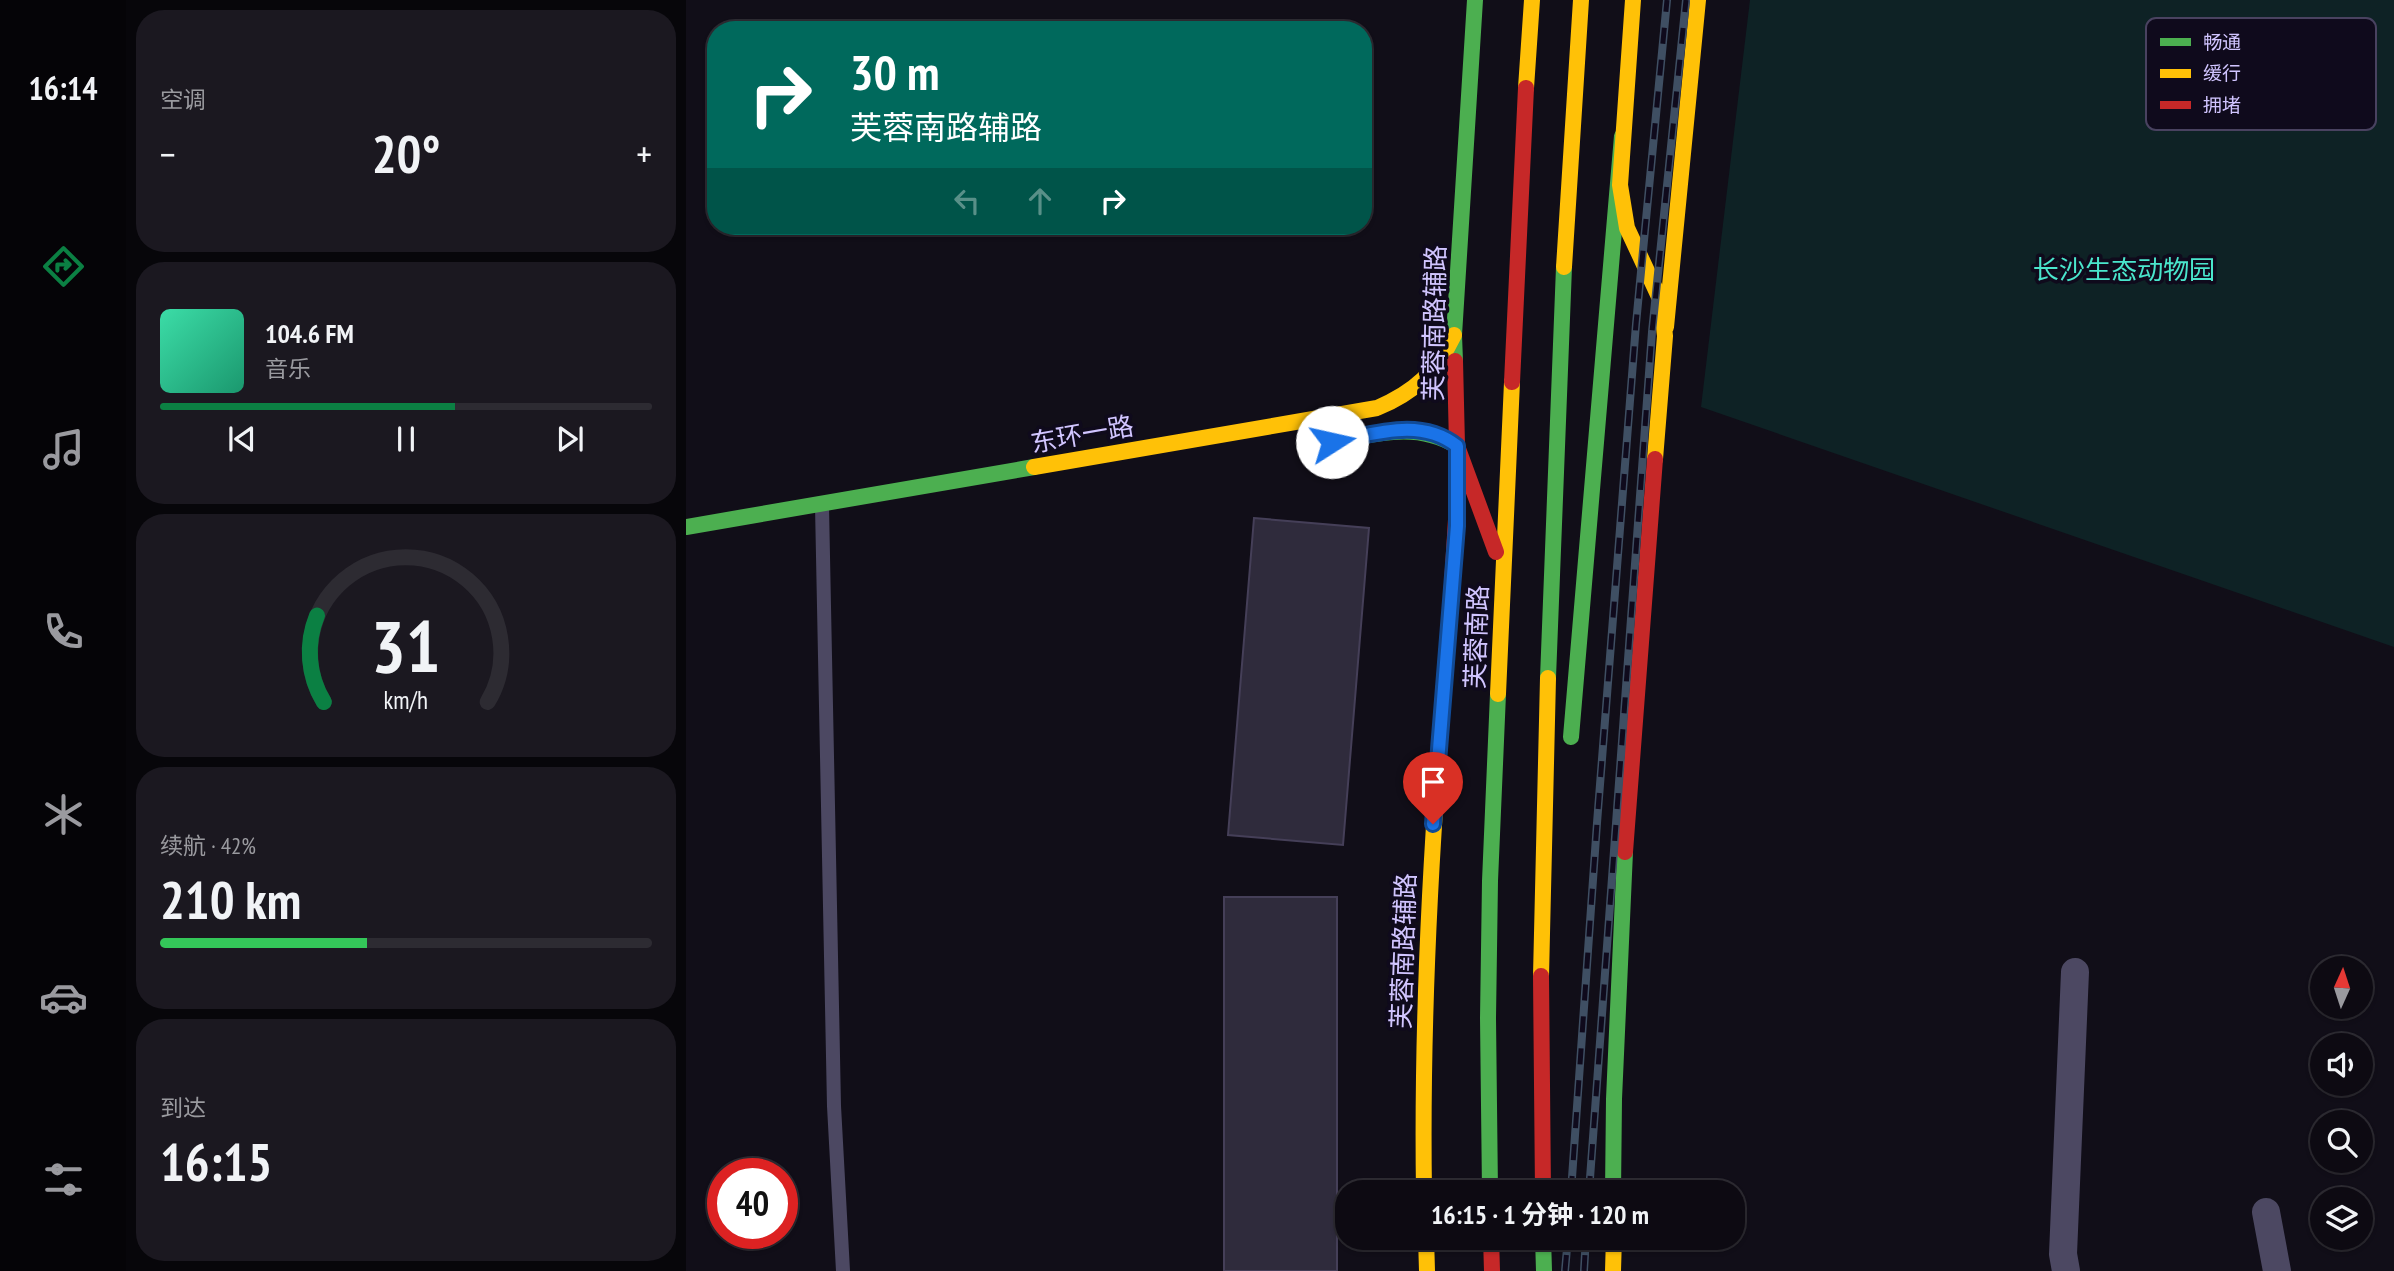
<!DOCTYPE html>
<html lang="zh">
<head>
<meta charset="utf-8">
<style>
  :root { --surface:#0d0a12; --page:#1b1820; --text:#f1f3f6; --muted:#9a9a9f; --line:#2d2b32; --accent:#0b8043 }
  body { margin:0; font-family:"PT Sans Narrow","Noto Sans SC",sans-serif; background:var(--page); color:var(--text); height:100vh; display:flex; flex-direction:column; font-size:26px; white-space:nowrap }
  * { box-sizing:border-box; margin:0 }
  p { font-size:23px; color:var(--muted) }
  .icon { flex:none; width:38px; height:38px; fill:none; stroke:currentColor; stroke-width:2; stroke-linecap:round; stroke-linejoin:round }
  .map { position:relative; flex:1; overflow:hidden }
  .sheet { display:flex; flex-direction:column; gap:10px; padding:10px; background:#07060a; width:560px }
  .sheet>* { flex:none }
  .hud { position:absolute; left:21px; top:21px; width:665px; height:214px; border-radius:28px; box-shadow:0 2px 5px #0004,0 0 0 2px var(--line); background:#00695c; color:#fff; overflow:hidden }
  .needle { width:46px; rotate:3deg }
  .tools { position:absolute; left:1624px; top:956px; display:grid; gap:14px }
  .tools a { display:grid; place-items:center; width:63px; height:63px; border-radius:50%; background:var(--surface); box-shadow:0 2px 5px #0004,0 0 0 2px var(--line); font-size:35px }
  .speed { position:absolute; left:21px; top:1158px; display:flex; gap:14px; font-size:35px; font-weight:700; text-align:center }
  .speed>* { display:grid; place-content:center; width:91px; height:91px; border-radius:50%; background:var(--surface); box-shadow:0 2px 5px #0004,0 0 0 2px var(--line); line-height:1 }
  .speed .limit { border:10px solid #d22; background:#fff; color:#111 }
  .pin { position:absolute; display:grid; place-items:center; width:60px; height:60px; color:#fff; margin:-72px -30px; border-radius:50% 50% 50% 0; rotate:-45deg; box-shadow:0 0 7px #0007 }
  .pin .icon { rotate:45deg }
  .me { position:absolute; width:77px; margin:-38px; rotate:80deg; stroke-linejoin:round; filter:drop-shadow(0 0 5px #0008) }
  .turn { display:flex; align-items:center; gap:24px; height:147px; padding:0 28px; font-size:32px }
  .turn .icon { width:91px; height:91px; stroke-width:2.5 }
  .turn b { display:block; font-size:49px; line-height:60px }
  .lanes { display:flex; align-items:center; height:66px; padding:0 28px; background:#0003; justify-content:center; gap:35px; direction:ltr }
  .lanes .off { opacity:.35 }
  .big { font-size:52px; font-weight:700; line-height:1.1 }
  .sheet .widget { flex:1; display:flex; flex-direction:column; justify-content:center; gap:10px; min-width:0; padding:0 24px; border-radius:28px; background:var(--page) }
  .sheet .dial { align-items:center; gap:0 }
  .dial svg { height:182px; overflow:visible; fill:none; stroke:var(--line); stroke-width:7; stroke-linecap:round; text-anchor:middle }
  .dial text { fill:var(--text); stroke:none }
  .song { display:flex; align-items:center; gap:21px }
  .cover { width:84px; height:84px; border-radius:10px; background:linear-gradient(135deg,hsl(160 70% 55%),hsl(160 70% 35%)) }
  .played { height:7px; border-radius:4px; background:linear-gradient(90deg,var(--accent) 60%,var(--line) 60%) }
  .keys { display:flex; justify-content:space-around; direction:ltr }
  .heat { display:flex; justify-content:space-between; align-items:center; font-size:38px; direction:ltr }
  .charge { height:10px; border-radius:5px; background:linear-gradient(90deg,#34c759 42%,var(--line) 0) }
  .trip { position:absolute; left:649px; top:1180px; width:410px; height:70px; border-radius:28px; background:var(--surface); box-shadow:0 2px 5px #0004,0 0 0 2px var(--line); font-weight:700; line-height:70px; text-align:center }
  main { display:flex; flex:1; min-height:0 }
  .menu { display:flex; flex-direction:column; width:126px; justify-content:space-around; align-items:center; background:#050407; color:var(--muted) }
  .menu .icon { width:49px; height:49px }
  .menu .current { color:var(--accent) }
  .menu b { font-size:32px; color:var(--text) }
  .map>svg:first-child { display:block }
</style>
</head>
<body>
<main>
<nav class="menu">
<b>16:14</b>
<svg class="icon current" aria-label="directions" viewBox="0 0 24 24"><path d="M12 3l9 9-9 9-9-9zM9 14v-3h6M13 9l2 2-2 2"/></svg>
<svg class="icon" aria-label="music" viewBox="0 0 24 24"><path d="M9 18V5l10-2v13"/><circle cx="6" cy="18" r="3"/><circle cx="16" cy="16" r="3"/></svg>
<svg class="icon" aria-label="phone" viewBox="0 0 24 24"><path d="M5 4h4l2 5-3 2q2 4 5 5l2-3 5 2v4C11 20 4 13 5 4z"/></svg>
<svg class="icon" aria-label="climate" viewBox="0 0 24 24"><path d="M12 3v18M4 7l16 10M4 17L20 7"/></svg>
<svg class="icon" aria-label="car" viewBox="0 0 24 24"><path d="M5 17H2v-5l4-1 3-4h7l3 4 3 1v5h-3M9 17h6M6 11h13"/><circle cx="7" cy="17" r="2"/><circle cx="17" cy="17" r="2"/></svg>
<svg class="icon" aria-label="filters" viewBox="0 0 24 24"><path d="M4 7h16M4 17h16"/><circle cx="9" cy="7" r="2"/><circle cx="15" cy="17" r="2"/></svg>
</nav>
<section class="sheet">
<div class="widget"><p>空调</p>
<div class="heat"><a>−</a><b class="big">20°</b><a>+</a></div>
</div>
<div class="widget">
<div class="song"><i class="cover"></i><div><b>104.6 FM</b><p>音乐</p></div></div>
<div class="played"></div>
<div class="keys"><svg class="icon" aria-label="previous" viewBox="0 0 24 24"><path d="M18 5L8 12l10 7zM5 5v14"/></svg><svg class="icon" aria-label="pause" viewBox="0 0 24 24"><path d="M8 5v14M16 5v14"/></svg><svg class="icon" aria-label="next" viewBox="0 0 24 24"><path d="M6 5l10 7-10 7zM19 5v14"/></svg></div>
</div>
<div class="widget dial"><svg viewBox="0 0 100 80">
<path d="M14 69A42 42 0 1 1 86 69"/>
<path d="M14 69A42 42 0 0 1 11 31" stroke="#0b8043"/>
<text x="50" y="56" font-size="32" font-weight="700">31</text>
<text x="50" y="72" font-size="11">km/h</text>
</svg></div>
<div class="widget"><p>续航 · 42%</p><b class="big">210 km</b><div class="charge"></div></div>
<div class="widget"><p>到达</p><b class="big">16:15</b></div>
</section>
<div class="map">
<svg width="1708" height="1271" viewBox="0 0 1708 1271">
  <rect width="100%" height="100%" fill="#110e18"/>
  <!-- green -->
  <path fill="#0e2225" d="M1064,0H1708V647L1015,407Z"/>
  <!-- building -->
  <path fill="#2f2b3c" stroke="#453f58" stroke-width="2" d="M568,518L683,528L657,845L542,835Z
    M538,897H651V1271H538Z"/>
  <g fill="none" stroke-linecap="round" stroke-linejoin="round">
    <!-- lane -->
    <path stroke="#4c4862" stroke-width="14" d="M136,506L148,1106L157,1271"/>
    <!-- street -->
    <path stroke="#4c4862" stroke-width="28" d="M1580,1212L1591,1271
      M1380,1271L1377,1254L1389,972"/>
    <!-- fast -->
    <path stroke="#4caf50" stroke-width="16" d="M769,361L768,335L789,0
      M651,441C693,433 732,422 771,446
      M0,527L348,467
      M862,678L878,267
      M885,737L936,136
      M804,1192L802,1018L804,881L812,694
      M927,1192L928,1099L939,852
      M857,1237L858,1271"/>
    <!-- slow -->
    <path stroke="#ffc107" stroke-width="16" d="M947,0L934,185L941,228L975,301L979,336L969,459
      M840,88L846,0
      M878,267L895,0
      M980,327L1012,0
      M348,467L691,408C729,392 750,372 768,335
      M812,694L826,382
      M855,976L862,678
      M738,1192C735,994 748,798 765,600
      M740,1237L741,1271
      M927,1271L928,1237"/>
    <!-- jam -->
    <path stroke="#c62828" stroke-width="16" d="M826,382L840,88
      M771,446L810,552
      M765,600L772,487L769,361
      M939,852L969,459
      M855,976L857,1192
      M805,1237L806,1271"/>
    <defs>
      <path id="rail" d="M885,1192L911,823L950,324L981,0
        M903,1192L966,332L1000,0
        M879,1271L882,1237
        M898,1271L900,1237"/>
    </defs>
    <!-- rail casing -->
    <use href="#rail" stroke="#3f4f63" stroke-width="8"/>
    <!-- rail -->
    <use href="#rail" stroke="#0f0a1c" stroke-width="5" stroke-dasharray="16" stroke-linecap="butt"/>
  </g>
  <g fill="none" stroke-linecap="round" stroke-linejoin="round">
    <defs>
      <path id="route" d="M646,442C689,434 734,417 771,446V526L747,824"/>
    </defs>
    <!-- route casing -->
    <use href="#route" stroke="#114b97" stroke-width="18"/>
    <!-- route -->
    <use href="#route" stroke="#1a73e8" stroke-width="12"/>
  </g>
  <g text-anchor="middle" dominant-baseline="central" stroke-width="7" stroke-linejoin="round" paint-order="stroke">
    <!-- park labels -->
    <g font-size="26" fill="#4ae6cc" stroke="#0f0a1c">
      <text x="1438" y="269">长沙生态动物园</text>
    </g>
    <!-- street labels -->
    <g font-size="26" fill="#d1c5ff" stroke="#0f0a1c">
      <text transform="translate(748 323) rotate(-89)">芙蓉南路辅路</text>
      <text transform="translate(396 434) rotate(-10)">东环一路</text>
      <text transform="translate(790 637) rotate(-88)">芙蓉南路</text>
      <text transform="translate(717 951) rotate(-88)">芙蓉南路辅路</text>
    </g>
  </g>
  <!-- legend -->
  <rect x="1460" y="18" width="230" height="112" rx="10" fill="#0f0a1c" stroke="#494260" stroke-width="2"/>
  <rect x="1474" y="38" width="31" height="8" fill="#4caf50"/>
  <rect x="1474" y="69" width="31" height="9" fill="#ffc107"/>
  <rect x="1474" y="101" width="31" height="8" fill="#c62828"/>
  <g font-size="19" fill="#d1c5ff">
    <text x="1517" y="49">畅通</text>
    <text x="1517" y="80">缓行</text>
    <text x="1517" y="112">拥堵</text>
  </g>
</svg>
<div class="tools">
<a><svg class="needle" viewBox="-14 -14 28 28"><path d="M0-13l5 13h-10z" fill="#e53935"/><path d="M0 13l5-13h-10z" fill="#9a9a9f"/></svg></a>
<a><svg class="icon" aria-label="sound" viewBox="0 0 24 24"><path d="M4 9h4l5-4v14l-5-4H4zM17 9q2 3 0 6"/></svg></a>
<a><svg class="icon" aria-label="search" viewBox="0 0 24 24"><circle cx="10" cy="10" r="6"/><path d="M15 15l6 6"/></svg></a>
<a><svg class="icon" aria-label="layers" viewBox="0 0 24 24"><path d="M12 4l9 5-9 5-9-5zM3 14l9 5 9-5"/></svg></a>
</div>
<div class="speed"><div class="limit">40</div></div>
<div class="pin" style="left:747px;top:824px;background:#d93025"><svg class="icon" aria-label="arrive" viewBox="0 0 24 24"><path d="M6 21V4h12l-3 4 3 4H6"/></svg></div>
<svg class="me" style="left:646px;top:442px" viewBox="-20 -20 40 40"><circle r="19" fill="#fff"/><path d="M0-13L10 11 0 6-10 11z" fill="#1a73e8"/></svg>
<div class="trip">16:15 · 1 分钟 · 120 m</div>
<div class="hud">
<div class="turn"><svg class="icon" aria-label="right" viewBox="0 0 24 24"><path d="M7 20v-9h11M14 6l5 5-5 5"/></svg><div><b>30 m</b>芙蓉南路辅路</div></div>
<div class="lanes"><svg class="icon off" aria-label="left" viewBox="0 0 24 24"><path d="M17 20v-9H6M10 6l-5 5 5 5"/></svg><svg class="icon off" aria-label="ahead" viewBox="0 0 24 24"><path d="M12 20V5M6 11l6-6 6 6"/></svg><svg class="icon" aria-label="right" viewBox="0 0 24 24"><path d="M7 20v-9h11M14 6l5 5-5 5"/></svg></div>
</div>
</div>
</main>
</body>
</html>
